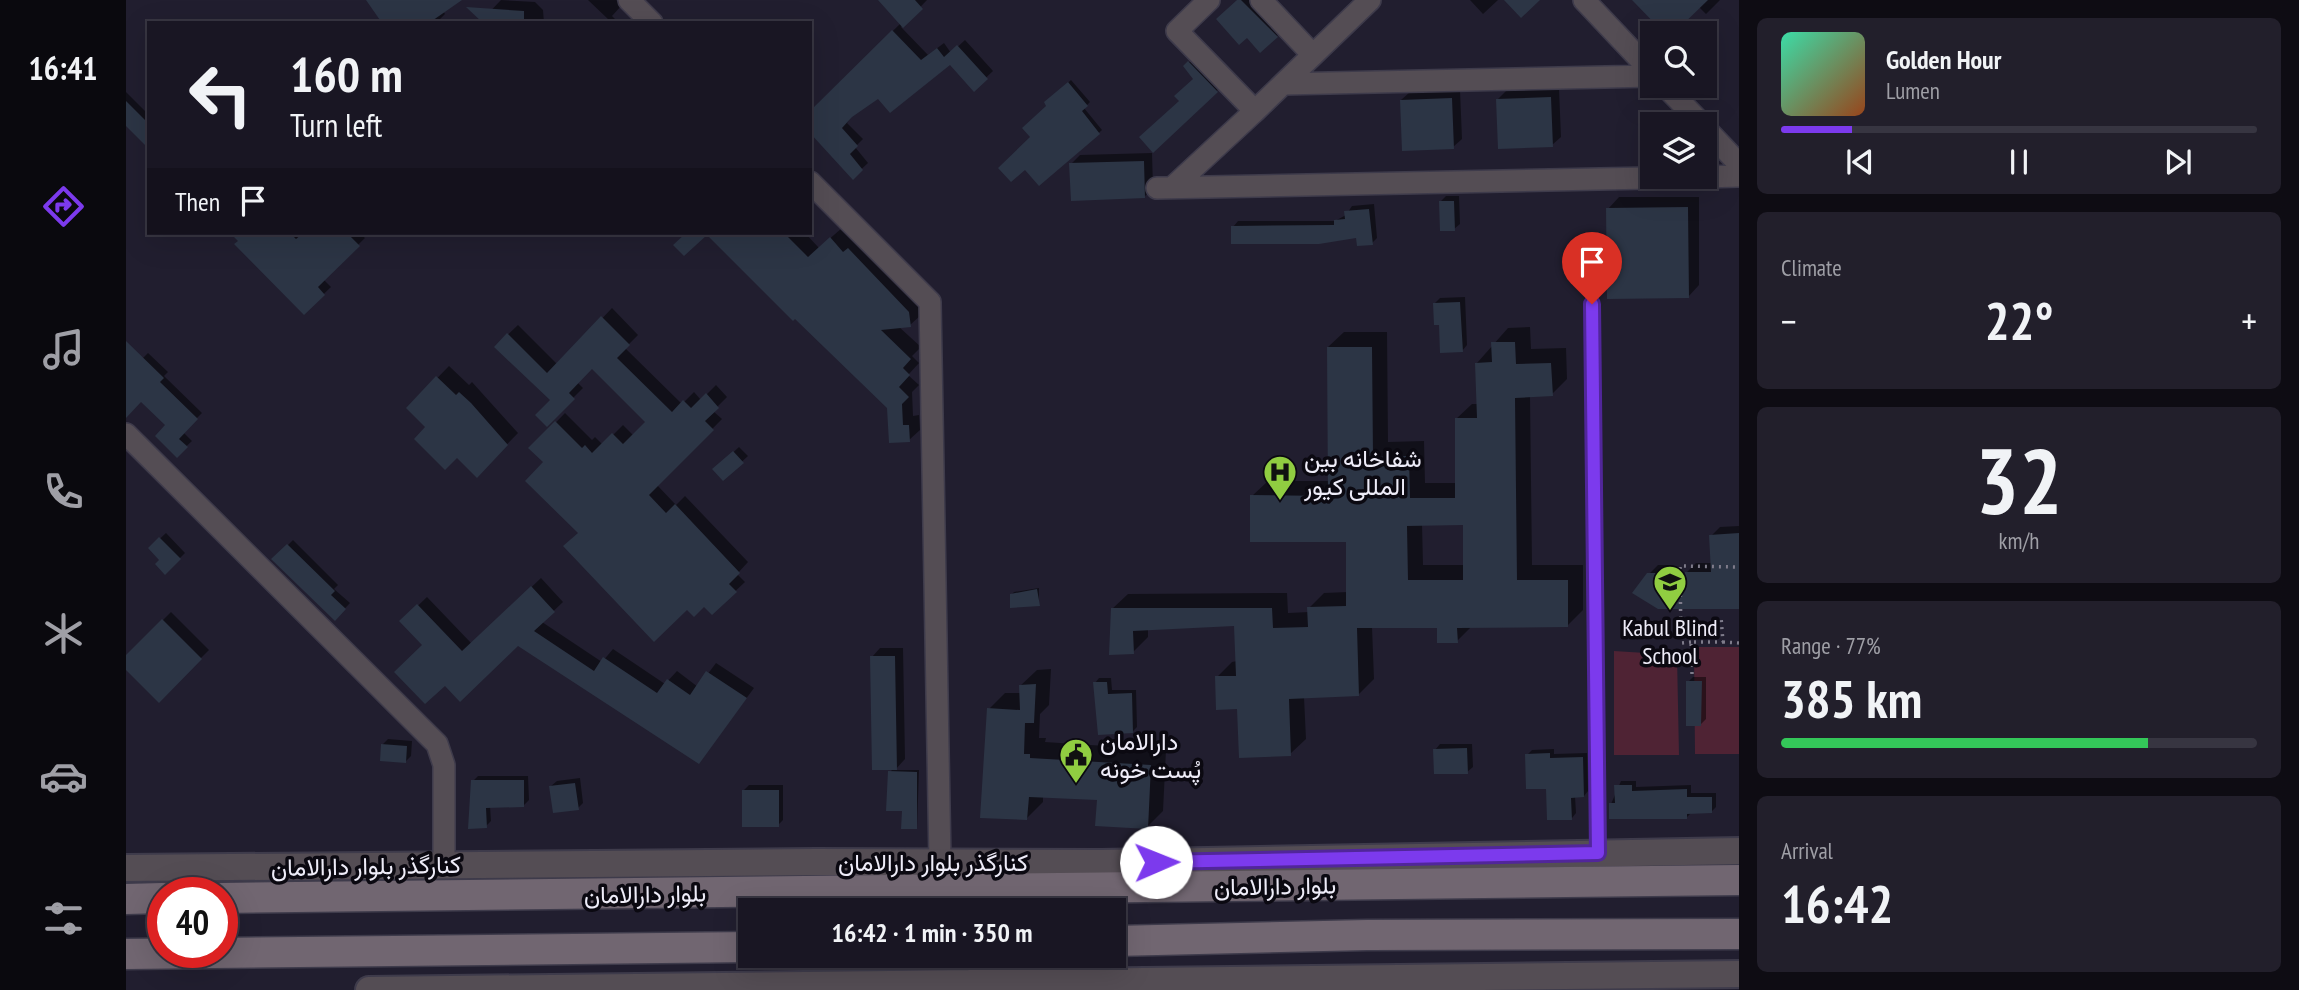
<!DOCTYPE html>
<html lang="en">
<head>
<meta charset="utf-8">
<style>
  :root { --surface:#191623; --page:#221f2b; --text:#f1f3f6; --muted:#9f9fa6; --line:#373541; --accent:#7c3aed }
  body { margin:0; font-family:"PT Sans Narrow",Vazirmatn,sans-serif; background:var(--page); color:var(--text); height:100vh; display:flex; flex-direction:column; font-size:26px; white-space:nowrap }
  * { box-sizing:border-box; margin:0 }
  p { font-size:23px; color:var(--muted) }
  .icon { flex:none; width:38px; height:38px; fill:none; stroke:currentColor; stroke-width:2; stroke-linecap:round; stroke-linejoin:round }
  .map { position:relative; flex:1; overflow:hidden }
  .drawer { display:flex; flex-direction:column; gap:18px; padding:18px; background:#0e0c13; width:560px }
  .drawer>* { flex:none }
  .top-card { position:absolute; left:21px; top:21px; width:665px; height:214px; border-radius:0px; box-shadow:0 7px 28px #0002,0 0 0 2px var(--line); background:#191623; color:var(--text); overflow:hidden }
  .fabs { position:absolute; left:1514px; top:21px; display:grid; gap:14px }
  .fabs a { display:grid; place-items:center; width:77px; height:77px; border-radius:0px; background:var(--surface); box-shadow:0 7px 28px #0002,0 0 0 2px var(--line); font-size:35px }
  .speed { position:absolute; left:21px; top:877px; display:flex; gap:14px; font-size:35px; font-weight:700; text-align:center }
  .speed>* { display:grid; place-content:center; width:91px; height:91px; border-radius:50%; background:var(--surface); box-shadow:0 7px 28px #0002,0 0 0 2px var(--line); line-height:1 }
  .speed .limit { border:10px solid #d22; background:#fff; color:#111 }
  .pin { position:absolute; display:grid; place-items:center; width:60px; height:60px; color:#fff; margin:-72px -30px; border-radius:50% 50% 50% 0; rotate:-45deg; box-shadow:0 0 7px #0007 }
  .pin .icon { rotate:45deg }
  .me { position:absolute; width:77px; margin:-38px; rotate:89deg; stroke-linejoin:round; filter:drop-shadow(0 0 5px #0008) }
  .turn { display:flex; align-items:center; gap:24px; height:147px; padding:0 28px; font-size:32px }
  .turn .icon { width:91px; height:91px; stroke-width:2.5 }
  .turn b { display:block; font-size:49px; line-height:60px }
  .then { display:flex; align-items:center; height:66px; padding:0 28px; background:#0003; gap:14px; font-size:26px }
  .big { font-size:52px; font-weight:800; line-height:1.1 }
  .drawer .card { flex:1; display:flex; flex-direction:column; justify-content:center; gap:10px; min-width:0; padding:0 24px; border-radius:10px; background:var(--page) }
  .drawer .dial { align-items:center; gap:0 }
  .dial b { font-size:91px; line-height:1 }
  .song { display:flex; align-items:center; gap:21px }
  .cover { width:84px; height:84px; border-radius:10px; background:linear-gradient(135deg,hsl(160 70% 55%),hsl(20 70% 35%)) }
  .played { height:7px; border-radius:4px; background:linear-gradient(90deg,var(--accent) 15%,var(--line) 15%) }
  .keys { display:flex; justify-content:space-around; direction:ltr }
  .heat { display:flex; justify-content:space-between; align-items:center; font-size:38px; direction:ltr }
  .charge { height:10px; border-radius:5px; background:linear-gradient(90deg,#34c759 77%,var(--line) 0) }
  .trip { position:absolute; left:612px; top:898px; width:388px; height:70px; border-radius:0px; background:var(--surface); box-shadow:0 7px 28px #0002,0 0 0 2px var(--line); font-weight:800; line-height:70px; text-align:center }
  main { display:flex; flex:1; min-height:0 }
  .tabs { display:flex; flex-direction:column; width:126px; justify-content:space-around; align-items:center; background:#0a090e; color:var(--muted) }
  .tabs .icon { width:49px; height:49px }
  .tabs .current { color:var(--accent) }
  .tabs b { font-size:32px; color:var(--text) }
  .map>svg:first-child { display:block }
</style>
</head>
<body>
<main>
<nav class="tabs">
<b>16:41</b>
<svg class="icon current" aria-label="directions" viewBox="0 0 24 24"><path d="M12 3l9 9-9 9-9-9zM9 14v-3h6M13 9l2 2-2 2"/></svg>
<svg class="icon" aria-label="music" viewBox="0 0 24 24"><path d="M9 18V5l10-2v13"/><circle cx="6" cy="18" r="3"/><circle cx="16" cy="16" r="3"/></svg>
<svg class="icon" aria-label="phone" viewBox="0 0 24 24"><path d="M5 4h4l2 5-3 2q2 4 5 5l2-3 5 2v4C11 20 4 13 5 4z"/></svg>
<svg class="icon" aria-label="climate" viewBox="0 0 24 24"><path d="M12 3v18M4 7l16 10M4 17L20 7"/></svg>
<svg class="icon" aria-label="car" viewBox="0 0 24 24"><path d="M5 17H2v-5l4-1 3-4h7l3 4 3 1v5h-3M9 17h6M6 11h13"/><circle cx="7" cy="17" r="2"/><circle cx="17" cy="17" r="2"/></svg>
<svg class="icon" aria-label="filters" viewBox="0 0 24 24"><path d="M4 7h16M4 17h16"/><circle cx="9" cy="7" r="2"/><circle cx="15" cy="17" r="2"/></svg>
</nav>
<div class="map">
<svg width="1613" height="990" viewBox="0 0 1613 990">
  <rect width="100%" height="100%" fill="#211e2f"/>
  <!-- green -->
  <path fill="#4f2334" d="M1568,647H1613V754H1569Z
    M1488,651L1551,655L1553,755H1488Z"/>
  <!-- shadow -->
  <path fill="#0007" fill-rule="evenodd" d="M244,0H332L317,11L319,14L310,23H257Z
    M375,0L409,2L417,10L418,23H353Z
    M462,0H490L496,5L486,16L493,23H480L483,20Z
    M754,0H801L775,27L802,55L818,43L825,53L839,40L867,71L848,89L824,62L752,96L728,113L721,123L737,139L729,147L742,163L727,177L684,112L775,23Z
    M1113,0H1132L1159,28L1151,36Z
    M1344,0H1372L1357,14Z
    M1509,0H1594L1580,14L1573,7L1545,33H1541Z
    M1068,58L1096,86L1027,151L1069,79L1059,66Z
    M945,80L964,102L958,108L976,130L945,158L906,137L923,106L920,103Z
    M1433,89L1435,137L1426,145L1372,99L1380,91Z
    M1334,90L1336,139L1327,147L1275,100L1284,92Z
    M0,92L23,115V141L0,122Z
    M1026,153L1027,188L1018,197L945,164L954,155Z
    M1320,196H1333L1334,224L1328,229L1314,202Z
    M1493,197H1573V285L1562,297L1482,209Z
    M1248,204L1251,238L1246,243L1232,236L1107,227L1112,221H1209L1220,215L1226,206Z
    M716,228L729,243L733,239L793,301L795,315L784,325L772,326L795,347L786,356L793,363L782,375L793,385L786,392L787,416L793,415L794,430L783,440L763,407L588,239L595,233H679L693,248Z
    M106,233H233L239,238L197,279L205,287L178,313Z
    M1339,297L1341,345L1336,351L1309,303L1314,298Z
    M486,308L512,335L499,348L556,404L568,392L575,400L590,385L601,397L587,411L596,419L531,485L550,505L559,496L622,562L611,574L619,582L586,613L579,604L454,532L419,462L405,448L439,413L466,440L469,437L477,445L497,425L508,436L522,422L466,367L451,382L457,388L421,424L426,400L370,346L392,325L432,365Z
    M1404,327L1405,349L1440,348L1441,379L1426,394L1404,395L1406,565H1457V610L1441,626H1346L1331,641L1313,626L1246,627L1248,679L1232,695L1178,697L1180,739L1164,754L1113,707L1091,677L1106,662L1111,661L1110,624L1022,628V637L1007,652L986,609L1002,594L1161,593L1162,613L1183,612V608L1198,593L1222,592L1221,541L1126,496L1142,481H1203L1202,347L1218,332H1261L1262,442L1298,441L1299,483H1331L1330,419L1346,404H1353L1351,363L1382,328ZM1296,524H1338L1339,565H1297Z
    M22,353L42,372L38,376L76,413L57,432L66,441L51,455L42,425L15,399L0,402V375Z
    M323,366L343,385L346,382L392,433L351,475L282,408Z
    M613,447L622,456L597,479L589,469Z
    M1613,526V607H1533L1523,574L1532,565H1544L1561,577V572L1570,563H1587L1585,536L1594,527Z
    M40,533L59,553L40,572L35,560L24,548Z
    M167,540L212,585L208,589L224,603L209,619L148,559Z
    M415,578L437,602L416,622L476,662L487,649L539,684L551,671L572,687L590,663L628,688L573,762L392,644L334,699L299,645L276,621L301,597L346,644Z
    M913,588V604L886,594L888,592Z
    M45,612L83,650L33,700L0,668V657Z
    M754,648H777L779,759L769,770H793L791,828L777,809L764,772L768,768L746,657Z
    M925,669L923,705L914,714L913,738H920L919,742L1040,750L1037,811L1021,827L973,798L917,796V802L901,818L863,709L879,693H895L894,686L911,670Z
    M1567,677H1580V719L1575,724L1562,682Z
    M973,678H985L986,690H1010L1011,727L1006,732L969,683Z
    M262,739L286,741L285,756L280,761L256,745Z
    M1314,744H1346L1347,767L1341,772L1309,750Z
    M1428,749V754L1461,753L1462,791L1458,796H1449L1450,813L1446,818L1401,755L1406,750Z
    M352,776H402L403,800L398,805L364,806L365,821L360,826L347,781Z
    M454,778L457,803L452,808L425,786L431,781Z
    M1495,781H1510V787L1565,785V793H1590V807L1585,812H1566L1561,817L1485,804Z
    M623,785H657V820L652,825L618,790Z"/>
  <!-- building -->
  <path fill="#2c3545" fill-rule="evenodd" d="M240,0H336L303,23H256Z
    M752,0H789L797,9L777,28Z
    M1111,0H1115L1152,37L1134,53L1121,38L1113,45L1090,19Z
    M1378,0H1414L1395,18Z
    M1506,0H1582L1548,33H1538Z
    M340,7L398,11V23H357Z
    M766,30L795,60L811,48L818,57L831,45L862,79L848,92L824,65L764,113L752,99L726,117L716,128L732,146L724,154L737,170L727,180L684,133V111Z
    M1062,61L1092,92L1027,153L1013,137L1053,101L1048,96L1067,79L1057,66Z
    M942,82L962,106L956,111L974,134L913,186L899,170L885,182L872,168L904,137L896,128L920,106L918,102Z
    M1425,97L1427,147L1372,149L1370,99Z
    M1326,98L1328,149L1276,151L1274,100Z
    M0,101L23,124V149L0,126Z
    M1018,161L1019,198L945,201L943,163Z
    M1313,201H1328L1329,231H1314Z
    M1562,207L1563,298L1481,299L1480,208Z
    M1243,209L1247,245L1231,246L1230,238L1193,244H1105V226L1208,225V220L1219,219L1218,211Z
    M104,233H164L170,239L177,233H221L234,246L192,287L199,295L178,315L108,244L112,241Z
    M560,233H658L682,257L704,237L717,252L722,248L783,312L785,327L755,330L785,359L777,368L784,375L773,387L783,397L776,404L777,425H783L784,442L763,443L761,408L669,319L667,321L581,235L558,256L547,245Z
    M1334,302L1337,352L1314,353L1313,325H1308L1307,303Z
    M475,316L504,345L491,358L546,412L557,400L565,408L580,393L593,408L579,421L588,430L523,495L540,513L549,504L614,573L603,584L611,592L586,615L578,607L568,617L561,610L528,642L437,546L452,533L399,481L417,462L402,448L429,421L456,448L459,445L466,453L486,433L497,444L519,422L466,369L443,393L449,399L421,427L409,415L424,400L368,347L381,333L421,373Z
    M0,341L38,378L34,382L72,419L53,439L62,447L51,458L29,436L39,425L15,402L0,418Z
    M1365,342H1389L1390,364L1425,363L1427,396L1389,398L1391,580H1442V627L1331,628L1332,643H1311V628H1231L1233,696L1163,699L1165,756L1113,758L1111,709L1090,710L1089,676H1110L1108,626L1007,631L1008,654L983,655L985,608H1146L1147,628L1182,627L1181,607L1220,606V542H1124V495L1202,496L1201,347H1246L1247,457L1283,456L1284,498H1329V418H1351L1349,363L1366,362ZM1337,525V580H1282L1281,526Z
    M310,376L330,395L333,392L345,403L382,445L351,478L331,458L319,470L288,439L299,427L280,408Z
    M607,451L618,463L597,481L586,469Z
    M1613,533V609H1532L1506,593L1521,573H1535L1559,591V572H1585L1583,535Z
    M33,537L55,559L39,575L29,564L33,560L22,548Z
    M161,544L209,591L205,595L220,609L209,621L145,559Z
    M405,586L429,612L408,631L468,671L477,657L531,693L541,679L564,695L580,671L621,698L573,764L392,646L334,702L319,686L299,704L268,672L296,645L273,621L291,604L336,651Z
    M911,589L914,606L884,608V594Z
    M36,619L76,659L33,703L0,670V655Z
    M744,656H769L771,770H746Z
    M1560,681H1576L1575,726H1560Z
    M967,682H981L982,694L1006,693L1007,733L972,735Z
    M910,684L908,723H899L898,754H904V758L1025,765L1022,829L969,826L971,800L903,797L901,820L854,818L861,708L894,710L893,685Z
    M255,744L281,746L280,763L254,761Z
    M1341,748L1342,774H1308L1307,749Z
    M1424,753V758L1457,757L1458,797L1445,798L1446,820H1421L1420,789H1400L1399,754Z
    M762,771L791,772V829H775L776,811H760Z
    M345,780H398V807L360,808L361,828L342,829Z
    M449,783L453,810L427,813L423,786Z
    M1488,785H1506V791L1561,789V797H1586V813L1561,814V819H1483V803H1489Z
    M616,790H653V827H616Z"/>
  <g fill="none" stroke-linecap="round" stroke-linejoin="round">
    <defs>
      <path id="service" d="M1466,304L1472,853"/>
      <path id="minor" d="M503,0L526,23
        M1083,0L1051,31L1129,111L1244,0
        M1135,0L1187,55
        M1458,0L1526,72
        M1157,84L1526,76
        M1539,86L1576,124
        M1578,127L1613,164
        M1578,177L1613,176
        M684,182L804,302L814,862
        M1048,186L1129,111
        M1031,188L1574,177
        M0,434L311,744L318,765V865"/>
      <path id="tertiary" d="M0,868L690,862L975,863L1613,851
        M850,956L863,983
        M243,990L1613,974"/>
      <path id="secondary" d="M96,898L1613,880
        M0,899L37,898
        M989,941L1241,935L1613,934
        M0,954L625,947"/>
    </defs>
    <!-- service casing -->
    <use href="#service" stroke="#3e3b4b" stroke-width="14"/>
    <!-- minor casing -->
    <use href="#minor" stroke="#3e3b4b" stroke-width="24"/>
    <!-- tertiary casing -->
    <use href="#tertiary" stroke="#3e3b4b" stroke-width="30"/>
    <!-- secondary casing -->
    <use href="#secondary" stroke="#3e3b4b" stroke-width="33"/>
    <!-- path -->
    <path stroke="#7f7c8b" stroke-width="3.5" stroke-dasharray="2 5" stroke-linecap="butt" d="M1565,642L1555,643L1554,566L1613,567
      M1597,642L1613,643
      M1566,674L1565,642H1597L1595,617"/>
    <!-- service -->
    <use href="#service" stroke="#544d54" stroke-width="10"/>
    <!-- minor -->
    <use href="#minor" stroke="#544d54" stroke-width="21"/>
    <!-- tertiary -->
    <use href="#tertiary" stroke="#544d54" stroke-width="26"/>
    <!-- secondary -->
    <use href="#secondary" stroke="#716671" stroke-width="30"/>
  </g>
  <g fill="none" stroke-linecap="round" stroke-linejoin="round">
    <defs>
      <path id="route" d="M1030,862L1472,853L1466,304"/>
    </defs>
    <!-- route casing -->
    <use href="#route" stroke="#51269a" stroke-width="18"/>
    <!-- route -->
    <use href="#route" stroke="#7c3aed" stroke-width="12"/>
  </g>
  <!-- icons -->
  <defs>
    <symbol id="hospital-pin" viewBox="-11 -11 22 30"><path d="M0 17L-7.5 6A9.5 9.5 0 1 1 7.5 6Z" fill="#90cd41" stroke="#0b0911"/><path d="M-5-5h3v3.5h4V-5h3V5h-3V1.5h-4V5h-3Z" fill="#111"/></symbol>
    <symbol id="school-pin" viewBox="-11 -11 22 30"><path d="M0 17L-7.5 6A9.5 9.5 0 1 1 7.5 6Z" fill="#90cd41" stroke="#0b0911"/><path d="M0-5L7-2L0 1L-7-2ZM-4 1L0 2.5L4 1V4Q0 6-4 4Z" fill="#111"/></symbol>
    <symbol id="civic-pin" viewBox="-11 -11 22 30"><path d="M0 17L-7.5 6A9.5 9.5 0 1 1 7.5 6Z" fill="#90cd41" stroke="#0b0911"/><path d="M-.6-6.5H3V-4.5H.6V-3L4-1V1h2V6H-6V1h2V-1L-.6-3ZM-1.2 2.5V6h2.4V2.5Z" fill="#111"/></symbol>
  </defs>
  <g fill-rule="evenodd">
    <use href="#hospital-pin" x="1135" y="453" width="38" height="52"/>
    <use href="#school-pin" x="1525" y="563" width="38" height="52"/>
    <use href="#civic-pin" x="931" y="736" width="38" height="52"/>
  </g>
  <g text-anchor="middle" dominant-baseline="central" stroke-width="7" stroke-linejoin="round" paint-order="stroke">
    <!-- poi labels -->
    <g font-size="24" fill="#eeecf8" stroke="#0b0911" text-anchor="start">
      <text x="1178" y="458">شفاخانه بین<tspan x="1178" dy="28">المللی کیور</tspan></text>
      <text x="1544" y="627" text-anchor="middle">Kabul Blind<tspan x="1544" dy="28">School</tspan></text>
      <text x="974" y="741">دارالامان<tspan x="974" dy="28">پُست خونه</tspan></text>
    </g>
    <!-- street labels -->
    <g font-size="24" fill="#eeecf8" stroke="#0b0911">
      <text x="807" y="862">کنارگذر بلوار دارالامان</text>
      <text transform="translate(240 866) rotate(-1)">کنارگذر بلوار دارالامان</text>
      <text transform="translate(1149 886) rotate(-1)">بلوار دارالامان</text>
      <text transform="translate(519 894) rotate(-1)">بلوار دارالامان</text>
    </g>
  </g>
</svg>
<div class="fabs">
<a><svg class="icon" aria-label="search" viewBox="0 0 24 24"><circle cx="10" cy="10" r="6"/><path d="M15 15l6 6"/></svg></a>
<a><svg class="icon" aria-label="layers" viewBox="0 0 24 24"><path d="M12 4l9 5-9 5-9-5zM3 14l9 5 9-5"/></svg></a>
</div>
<div class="speed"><div class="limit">40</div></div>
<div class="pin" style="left:1466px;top:304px;background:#d93025"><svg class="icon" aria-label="arrive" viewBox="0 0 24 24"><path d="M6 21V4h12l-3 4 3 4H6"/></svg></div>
<svg class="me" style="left:1030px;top:862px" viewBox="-20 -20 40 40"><circle r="19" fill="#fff"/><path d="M0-13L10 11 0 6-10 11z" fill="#7c3aed"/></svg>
<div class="trip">16:42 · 1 min · 350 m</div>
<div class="top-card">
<div class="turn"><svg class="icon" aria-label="left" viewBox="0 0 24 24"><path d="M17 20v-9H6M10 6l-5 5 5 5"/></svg><div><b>160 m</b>Turn left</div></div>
<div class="then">Then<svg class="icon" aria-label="arrive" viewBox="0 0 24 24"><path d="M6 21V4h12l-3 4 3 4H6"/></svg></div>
</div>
</div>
<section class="drawer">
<div class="card">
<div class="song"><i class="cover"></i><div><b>Golden Hour</b><p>Lumen</p></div></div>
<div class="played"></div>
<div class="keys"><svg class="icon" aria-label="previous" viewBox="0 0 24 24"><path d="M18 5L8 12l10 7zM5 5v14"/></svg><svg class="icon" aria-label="pause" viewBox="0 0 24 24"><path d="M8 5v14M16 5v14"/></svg><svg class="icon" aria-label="next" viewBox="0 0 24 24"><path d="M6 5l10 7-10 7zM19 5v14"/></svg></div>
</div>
<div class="card"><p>Climate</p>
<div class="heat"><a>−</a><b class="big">22°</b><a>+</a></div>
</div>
<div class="card dial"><b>32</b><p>km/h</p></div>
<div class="card"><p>Range · 77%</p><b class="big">385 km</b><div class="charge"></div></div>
<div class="card"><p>Arrival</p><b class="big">16:42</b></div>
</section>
</main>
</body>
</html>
